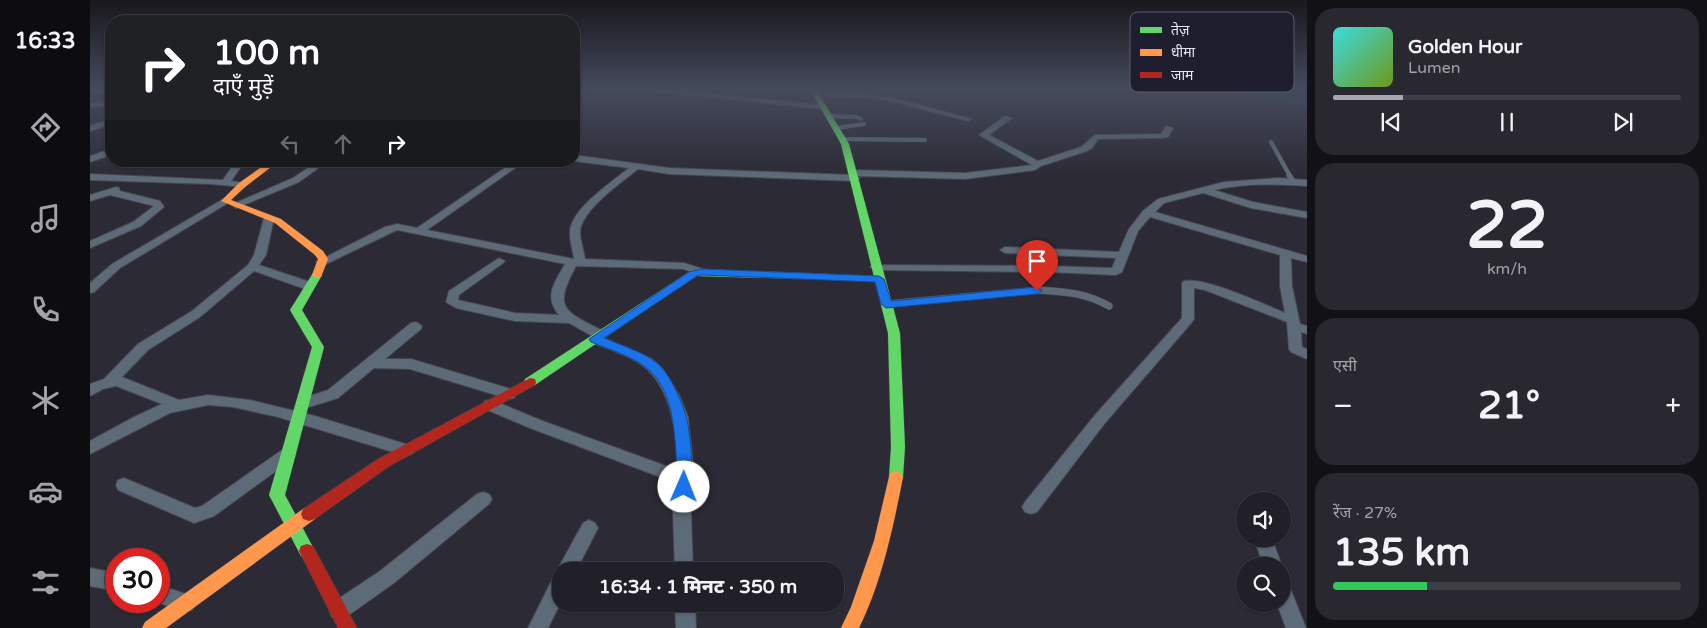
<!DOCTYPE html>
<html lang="hi">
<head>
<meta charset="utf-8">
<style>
  :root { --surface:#212028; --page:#292830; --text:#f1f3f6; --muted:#a2a3a8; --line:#3e3e45; --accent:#a6a6b0 }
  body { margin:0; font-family:"Varela Round","Noto Sans Devanagari",sans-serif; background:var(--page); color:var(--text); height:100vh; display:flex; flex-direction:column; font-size:19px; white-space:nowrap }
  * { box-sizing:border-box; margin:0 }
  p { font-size:16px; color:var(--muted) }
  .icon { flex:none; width:28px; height:28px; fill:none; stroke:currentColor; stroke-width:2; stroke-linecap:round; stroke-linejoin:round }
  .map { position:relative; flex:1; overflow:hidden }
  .sheet { display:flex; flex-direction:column; gap:8px; padding:8px; background:#121216; width:400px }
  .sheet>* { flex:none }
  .top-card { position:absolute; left:15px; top:15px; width:475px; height:152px; border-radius:20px; box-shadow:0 1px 4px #0004,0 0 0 1px var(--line); background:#202124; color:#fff; overflow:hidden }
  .controls { position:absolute; left:1146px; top:492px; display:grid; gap:10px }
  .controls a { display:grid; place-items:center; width:55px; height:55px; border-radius:50%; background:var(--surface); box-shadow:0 1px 4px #0004,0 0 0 1px var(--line); font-size:25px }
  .speed { position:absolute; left:15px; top:548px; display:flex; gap:10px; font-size:25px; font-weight:700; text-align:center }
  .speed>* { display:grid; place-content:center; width:65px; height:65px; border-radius:50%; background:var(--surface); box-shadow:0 1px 4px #0004,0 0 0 1px var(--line); line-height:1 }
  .speed .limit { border:8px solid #d22; background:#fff; color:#111 }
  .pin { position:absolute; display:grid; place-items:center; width:42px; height:42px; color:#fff; margin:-51px -21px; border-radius:50% 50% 50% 0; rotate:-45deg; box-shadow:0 0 5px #0007 }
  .pin .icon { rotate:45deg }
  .me { position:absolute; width:55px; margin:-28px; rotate:1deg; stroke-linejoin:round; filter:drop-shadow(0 0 4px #0008) }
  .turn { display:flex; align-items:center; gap:18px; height:105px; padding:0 25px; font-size:22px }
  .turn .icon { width:65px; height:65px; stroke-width:2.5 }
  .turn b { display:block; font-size:35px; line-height:42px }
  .lanes { display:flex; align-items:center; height:48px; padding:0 25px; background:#0003; justify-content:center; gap:25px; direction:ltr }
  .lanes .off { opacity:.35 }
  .big { font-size:38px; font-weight:800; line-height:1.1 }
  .sheet .widget { flex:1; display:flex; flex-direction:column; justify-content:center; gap:8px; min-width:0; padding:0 18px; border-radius:20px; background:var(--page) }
  .sheet .dial { align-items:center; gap:0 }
  .dial b { font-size:65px; line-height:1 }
  .song { display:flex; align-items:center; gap:15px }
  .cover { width:60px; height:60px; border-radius:8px; background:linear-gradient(135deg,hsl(180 70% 55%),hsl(80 70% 35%)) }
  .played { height:5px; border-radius:2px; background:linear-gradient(90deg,var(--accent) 20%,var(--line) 20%) }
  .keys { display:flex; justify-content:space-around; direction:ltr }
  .heat { display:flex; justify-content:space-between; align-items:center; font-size:28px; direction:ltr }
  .charge { height:8px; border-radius:4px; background:linear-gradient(90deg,#34c759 27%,var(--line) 0) }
  .trip { position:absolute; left:462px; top:562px; width:292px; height:50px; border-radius:20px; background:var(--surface); box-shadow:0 1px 4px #0004,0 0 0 1px var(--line); font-weight:800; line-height:50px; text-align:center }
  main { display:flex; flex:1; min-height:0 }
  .menu { display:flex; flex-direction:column; width:90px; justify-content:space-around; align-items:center; background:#0d0d10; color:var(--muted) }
  .menu .icon { width:35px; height:35px }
  .menu .current { color:var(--accent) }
  .menu b { font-size:22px; color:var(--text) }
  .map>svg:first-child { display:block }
</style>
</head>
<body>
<main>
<nav class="menu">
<b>16:33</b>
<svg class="icon current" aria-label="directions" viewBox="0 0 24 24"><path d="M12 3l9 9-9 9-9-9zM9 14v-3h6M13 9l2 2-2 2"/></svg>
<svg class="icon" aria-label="music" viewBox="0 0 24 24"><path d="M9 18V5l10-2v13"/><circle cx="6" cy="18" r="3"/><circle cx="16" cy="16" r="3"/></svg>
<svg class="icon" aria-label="phone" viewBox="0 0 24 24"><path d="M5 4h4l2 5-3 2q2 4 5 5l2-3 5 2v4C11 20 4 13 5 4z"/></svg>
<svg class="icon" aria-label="climate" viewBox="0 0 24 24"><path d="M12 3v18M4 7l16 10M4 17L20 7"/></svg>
<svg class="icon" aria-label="car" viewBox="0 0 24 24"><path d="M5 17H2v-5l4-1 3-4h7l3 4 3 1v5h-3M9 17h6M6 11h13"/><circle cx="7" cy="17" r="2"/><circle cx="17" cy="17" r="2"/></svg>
<svg class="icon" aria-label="filters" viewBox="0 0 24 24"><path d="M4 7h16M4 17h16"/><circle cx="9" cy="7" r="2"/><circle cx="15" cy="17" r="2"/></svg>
</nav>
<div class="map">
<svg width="1217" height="628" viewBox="0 0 1217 628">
  <rect width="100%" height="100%" fill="#2c2b35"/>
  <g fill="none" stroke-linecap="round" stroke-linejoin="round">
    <!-- river -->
    <path fill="#1d4444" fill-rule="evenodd" d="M1139,89H1166L1217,98V108L1146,93L1141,92Z"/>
    <defs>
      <path id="lane-far2" d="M739,116L766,117L771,119
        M746,128L774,124
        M752,139L835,140
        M1181,142L1200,176"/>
      <path id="lane-far1" d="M1199,175L1203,181"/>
      <path id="lane" d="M797,304L950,290C977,292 996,293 1019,306"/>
      <path id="street" d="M0,89L21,90V94L0,92Z
        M555,89H575L733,105L737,107L733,109L559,91Z
        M722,92L772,93L800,97L882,119L878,121L800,101L772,97L725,96L721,94Z
        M21,101V105L0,107V103Z
        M915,116L922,118L899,135L948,161L991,147L1005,135L1071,134L1076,126L1083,128L1078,137L1071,138L1008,139L1002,148L997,151L951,166L945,170L875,179L767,176L770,178L765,181L579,174L548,169C532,182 491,210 490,232C490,241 494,250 495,259L594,263L616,270L618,272L612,275L593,269L486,266C462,310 475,311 515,332L517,335L514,338L562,359L572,368L589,395L598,417L603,464L601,513L603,571H585L583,513L586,483L440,428L395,409L393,405L395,401L400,400L405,401L450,420L587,470C589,438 581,386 553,366C539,355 517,349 500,342L498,339L502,336L479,323L425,321L366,308L356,302L359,291L409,258L415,261L413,263L369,295L368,300L425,313L469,315C453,296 465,282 475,264L307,230L236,264L232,265L226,262L295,227L307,224L327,228L425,161H435L337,230L484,259C483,250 479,240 480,231C482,208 522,182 539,168L484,161V155L579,168L762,175L759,173L764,170L875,173L942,165L889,135Z
        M21,119V124L0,131V126Z
        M21,149V155L0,162V156Z
        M146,161H155L141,181L155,183V187L120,184L0,180V174L133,180Z
        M228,161H238L209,182L149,207L146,208L141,205L203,178Z
        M1188,178L1217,180V186C1186,184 1155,183 1124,190L1163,202L1217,212V218L1161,208L1113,193L1074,203L1065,212L1217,256V262L1201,258L1202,286L1210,324L1217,326V334L1211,332L1212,347L1217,349V359L1201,352L1199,349L1197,322L1115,290L1104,288V319L1102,322L1015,423L947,512L941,514L935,512L932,507L935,502L1005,415L1092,318V283L1094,281C1113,276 1174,304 1195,313L1190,286V255L1060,217L1048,231L1032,272L1026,275L958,272L786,270L780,267L782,265L958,266L1022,268L1026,258L915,253L910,250L915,247L1029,252L1039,229L1053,211L1068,199L1134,182Z
        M26,187L29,188L30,191L70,201L74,207L51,226L0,248V241L43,222L64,206L20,195L0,201V195Z
        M135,198L138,199V203L30,268L4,292L0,293V283L22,264Z
        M179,215L184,218L176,255L169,265L223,283L225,286L223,289H215L164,271L110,317L58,350L32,377L89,400L118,395L160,400L225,416L322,446L324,450L322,454L316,456L188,417L143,407L118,405L80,413L0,454V441L44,417L72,404L26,386L13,389L0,396V384L14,379L48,344L102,311L158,265L164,255L174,218Z
        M326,322L332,326L331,329L295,359H321L424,390L426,394L424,398L419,399L320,369L284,368L248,398L213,409L208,408L206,404L208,400L238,390L321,323Z
        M198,448L204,450L206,454L204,458L124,516L104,523L28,490L26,485L28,480L34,478L105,508L112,506L192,450Z
        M393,492L399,494L402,499L399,504L304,583L256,617L249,619L242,617L239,610L242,603L290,571L387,494Z
        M499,520L505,523L508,528L486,571H471V602L458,628H438L464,576L469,574L468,571L470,565L493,523Z
        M1164,539H1182L1192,566H1174Z
        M0,568L26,573V591L0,586Z
        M1192,582L1199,585L1216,628H1196L1187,604H1192Z
        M69,585L102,596L105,603L102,610L95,612L64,601H69Z
        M585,604H605L606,628H586Z"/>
      <path id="fast" d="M720,89H726L759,144L810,333L815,447L813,477L811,481L806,483L801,481L799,477L801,447L798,333L751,144Z
        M612,269L712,273L717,276L712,279L606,276L445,385H435L434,382L435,379L599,272Z
        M227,272L232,275L212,310L234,347L195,495L225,551L223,556L217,558L211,556L179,495L222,347L200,310L223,273Z"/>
      <path id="slow" d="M180,161H189L155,187L141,200L191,219L233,251L238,259L231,277L227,278L222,275L228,259L225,255L185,223L131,201L149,183Z
        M712,273L789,276L794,279L789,282L708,278L707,276Z
        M806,471L811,473L813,477C803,528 792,581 769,628H751L761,607L784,541L799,477L801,473Z
        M219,507L225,509L227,514L225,519L76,628H52L55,622L213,509Z"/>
      <path id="jam" d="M440,378L445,379L446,382L445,385L298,467L225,519L219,521L213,519L211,514L213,509L288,459Z
        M217,544L223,546L267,628H248L209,551L211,546Z"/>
    </defs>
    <!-- lane-far2 casing -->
    <use href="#lane-far2" stroke="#47464f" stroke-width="4.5"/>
    <!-- lane-far1 casing -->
    <use href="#lane-far1" stroke="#47464f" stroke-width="6"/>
    <!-- lane casing -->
    <use href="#lane" stroke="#47464f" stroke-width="8"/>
    <!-- street casing -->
    <use href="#street" stroke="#47464f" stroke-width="2"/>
    <!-- fast casing -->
    <use href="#fast" stroke="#47464f" stroke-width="1"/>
    <!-- slow casing -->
    <use href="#slow" stroke="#47464f" stroke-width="1"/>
    <!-- jam casing -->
    <use href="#jam" stroke="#47464f" stroke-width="1"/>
    <!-- lane-far2 -->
    <use href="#lane-far2" stroke="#5c6b77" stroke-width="4"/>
    <!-- lane-far1 -->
    <use href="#lane-far1" stroke="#5c6b77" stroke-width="5"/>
    <!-- lane -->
    <use href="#lane" stroke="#5c6b77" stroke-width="7"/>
    <!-- street -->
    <use href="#street" fill="#5c6b77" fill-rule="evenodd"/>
    <!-- fast -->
    <use href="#fast" fill="#63d668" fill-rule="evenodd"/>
    <!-- slow -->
    <use href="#slow" fill="#ff974d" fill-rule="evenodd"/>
    <!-- jam -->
    <use href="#jam" fill="#b3261e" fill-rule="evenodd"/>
  </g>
  <!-- sky -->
  <linearGradient id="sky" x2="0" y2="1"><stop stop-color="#18181d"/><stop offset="0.51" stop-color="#454a5c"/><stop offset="1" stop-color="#454a5c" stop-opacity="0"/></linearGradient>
  <rect width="1217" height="176" fill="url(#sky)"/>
  <!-- route -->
  <path fill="#1a73e8" stroke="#114b97" d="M612,269L789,276L794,279L801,301L947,287L952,291L947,294L796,308L791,304L785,282L612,275L607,276L514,338C532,346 559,353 572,368C583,381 591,400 596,416C600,428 605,480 599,491L594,493L589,491C583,481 587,465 586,453C584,423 581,385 554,366C539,355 518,349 501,342L499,339L599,272Z"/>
  <!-- legend -->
  <rect x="1040" y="12" width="164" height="80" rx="8" fill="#1f1e2e" stroke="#5b5b69" stroke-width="1"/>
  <rect x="1050" y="27" width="22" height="6" fill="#63d668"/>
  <rect x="1050" y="49" width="22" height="7" fill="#ff974d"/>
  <rect x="1050" y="72" width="22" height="6" fill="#b3261e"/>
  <g font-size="14" fill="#e8e8f3">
    <text x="1081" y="35">तेज़</text>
    <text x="1081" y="57">धीमा</text>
    <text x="1081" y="80">जाम</text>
  </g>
</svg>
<div class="controls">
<a><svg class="icon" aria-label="sound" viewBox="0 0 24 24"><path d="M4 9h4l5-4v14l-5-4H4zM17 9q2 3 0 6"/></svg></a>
<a><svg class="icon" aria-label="search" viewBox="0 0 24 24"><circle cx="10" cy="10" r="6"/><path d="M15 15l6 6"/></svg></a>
</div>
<div class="speed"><div class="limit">30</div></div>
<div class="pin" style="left:947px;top:291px;background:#d93025"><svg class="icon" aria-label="arrive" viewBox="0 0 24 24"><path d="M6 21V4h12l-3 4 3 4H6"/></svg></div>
<svg class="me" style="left:594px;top:487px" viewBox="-20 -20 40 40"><circle r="19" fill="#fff"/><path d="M0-13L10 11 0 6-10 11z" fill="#1a73e8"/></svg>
<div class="trip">16:34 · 1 मिनट · 350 m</div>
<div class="top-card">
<div class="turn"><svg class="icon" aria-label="right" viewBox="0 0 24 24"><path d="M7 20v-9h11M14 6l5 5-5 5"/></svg><div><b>100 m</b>दाएँ मुड़ें</div></div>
<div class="lanes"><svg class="icon off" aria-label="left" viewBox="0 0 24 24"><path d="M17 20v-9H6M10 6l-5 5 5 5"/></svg><svg class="icon off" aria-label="ahead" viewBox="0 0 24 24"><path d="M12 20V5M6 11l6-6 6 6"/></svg><svg class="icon" aria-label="right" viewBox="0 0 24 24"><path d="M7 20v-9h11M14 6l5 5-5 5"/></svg></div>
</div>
</div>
<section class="sheet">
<div class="widget">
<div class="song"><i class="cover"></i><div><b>Golden Hour</b><p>Lumen</p></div></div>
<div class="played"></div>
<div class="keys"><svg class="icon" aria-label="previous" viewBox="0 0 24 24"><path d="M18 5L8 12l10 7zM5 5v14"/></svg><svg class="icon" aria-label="pause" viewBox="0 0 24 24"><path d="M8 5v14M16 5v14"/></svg><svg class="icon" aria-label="next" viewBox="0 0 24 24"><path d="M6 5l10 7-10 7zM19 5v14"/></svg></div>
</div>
<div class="widget dial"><b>22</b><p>km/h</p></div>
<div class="widget"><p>एसी</p>
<div class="heat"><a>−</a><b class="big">21°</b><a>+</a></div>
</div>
<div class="widget"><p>रेंज · 27%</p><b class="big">135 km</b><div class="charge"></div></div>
</section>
</main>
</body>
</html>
